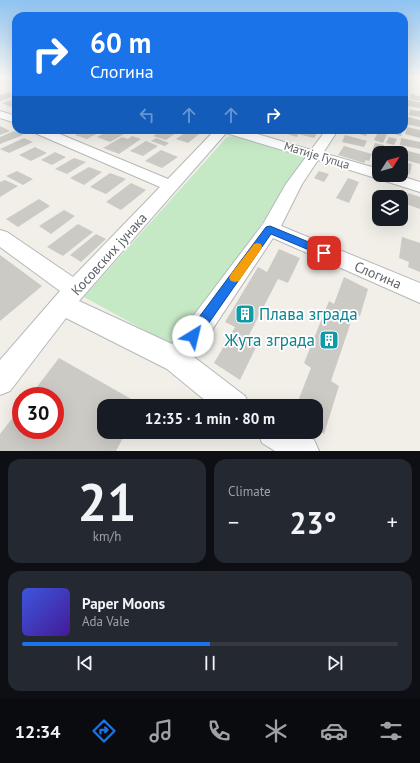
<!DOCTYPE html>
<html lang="en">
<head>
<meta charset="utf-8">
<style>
  :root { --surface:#171b24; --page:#242831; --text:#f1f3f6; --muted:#9ea1a6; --line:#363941; --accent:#1a73e8 }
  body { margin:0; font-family:"PT Sans",sans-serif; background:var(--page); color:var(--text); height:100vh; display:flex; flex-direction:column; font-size:15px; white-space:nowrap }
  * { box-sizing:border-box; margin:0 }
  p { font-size:13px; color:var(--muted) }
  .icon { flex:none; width:22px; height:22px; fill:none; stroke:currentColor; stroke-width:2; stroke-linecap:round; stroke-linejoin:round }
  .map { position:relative; height:451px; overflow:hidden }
  .sheet { display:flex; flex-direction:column; gap:8px; padding:8px; background:#0d0f14; flex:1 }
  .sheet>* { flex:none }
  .banner { position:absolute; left:12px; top:12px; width:396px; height:122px; border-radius:12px; box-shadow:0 4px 16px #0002; background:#1a73e8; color:#fff; overflow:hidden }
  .needle { width:26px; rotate:53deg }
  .buttons { position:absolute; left:372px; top:146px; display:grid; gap:8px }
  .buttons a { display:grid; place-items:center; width:36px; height:36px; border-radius:8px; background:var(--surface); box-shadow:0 4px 16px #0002; font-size:20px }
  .speed { position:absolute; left:12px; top:387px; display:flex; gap:8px; font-size:20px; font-weight:700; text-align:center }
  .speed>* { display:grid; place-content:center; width:52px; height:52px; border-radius:50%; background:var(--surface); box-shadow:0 4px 16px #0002; line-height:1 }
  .speed .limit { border:6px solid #d22; background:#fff; color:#111 }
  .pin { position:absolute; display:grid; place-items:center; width:34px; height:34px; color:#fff; margin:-17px; border-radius:8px; box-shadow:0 2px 6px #0006 }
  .me { position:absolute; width:44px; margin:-22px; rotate:36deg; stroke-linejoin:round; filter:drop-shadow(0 0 3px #0008) }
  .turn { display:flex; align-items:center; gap:14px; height:84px; padding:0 12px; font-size:18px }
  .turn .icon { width:52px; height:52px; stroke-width:2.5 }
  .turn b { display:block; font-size:28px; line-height:34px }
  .lanes { display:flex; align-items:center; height:38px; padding:0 12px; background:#0003; justify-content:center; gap:20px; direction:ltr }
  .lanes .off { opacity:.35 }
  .big { font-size:30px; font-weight:700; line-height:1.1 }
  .sheet .tile { flex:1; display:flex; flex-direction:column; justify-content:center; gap:6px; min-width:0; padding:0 14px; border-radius:12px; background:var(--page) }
  .sheet .dial { align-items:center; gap:0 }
  .dial b { font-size:52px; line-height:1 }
  .song { display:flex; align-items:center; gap:12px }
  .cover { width:48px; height:48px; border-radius:6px; background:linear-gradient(135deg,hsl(230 70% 55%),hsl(260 70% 35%)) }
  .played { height:4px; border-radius:2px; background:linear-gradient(90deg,var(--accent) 50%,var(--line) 50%) }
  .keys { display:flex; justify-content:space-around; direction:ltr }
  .heat { display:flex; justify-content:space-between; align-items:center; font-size:22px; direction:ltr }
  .sheet .tiles { flex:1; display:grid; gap:8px; grid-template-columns:1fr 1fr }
  .tile:last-child { grid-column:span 2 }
  .trip { position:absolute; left:97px; top:399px; width:226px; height:40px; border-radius:12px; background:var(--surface); box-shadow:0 4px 16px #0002; font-weight:700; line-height:40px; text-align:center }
  .menu { display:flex; height:64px; justify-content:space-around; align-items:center; background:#090b0e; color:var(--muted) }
  .menu .icon { width:28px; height:28px }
  .menu .selected { color:var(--accent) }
  .menu b { font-size:18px; color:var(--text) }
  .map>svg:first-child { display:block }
</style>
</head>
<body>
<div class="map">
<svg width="420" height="451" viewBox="0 0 420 451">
  <rect width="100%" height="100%" fill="#f1efe8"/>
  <!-- green -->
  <path fill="#c5e8c5" d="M237,135L309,156L175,347L84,297L227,137Z"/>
  <!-- building -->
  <path fill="#cccac5" d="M9,92L16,96L0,101V95Z
    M411,94L420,96V101L410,99Z
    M16,98V105L11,107L2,103Z
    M408,100L420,102V108L408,106Z
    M410,110L420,111V117L409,115Z
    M408,117L420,120V127L406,124Z
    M0,126L10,131L0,135Z
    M407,127L420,130V138L405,134Z
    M83,130H104L87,139L75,135Z
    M110,130L124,134L110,142L97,137Z
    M162,130H180L166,140L153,136Z
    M189,130L203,131L188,143L176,139Z
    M286,130H316L319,131L314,138L298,134L297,137L283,133Z
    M345,130H369L366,136Z
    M389,130L402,132L401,136L388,132Z
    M14,131L23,135L0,144V137Z
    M378,132L387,134L383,143L374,140Z
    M345,135L367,141L364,147L342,142Z
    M132,136L141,139L119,154L103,148L122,137L128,139Z
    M389,137L397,139L394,145L386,143Z
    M24,138L33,142L9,153L0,149Z
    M156,138L169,143L165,146L151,141Z
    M401,138L420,142V149L400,145Z
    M146,141L158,146L143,156L130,151Z
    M375,143L384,145L382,150L373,148Z
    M344,146L372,154L369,161L366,160L364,163L338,155Z
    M35,147L47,153L31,161L19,155Z
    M391,147L420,154V164L401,159V153L389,151Z
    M161,150L178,157L162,168L145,161Z
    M55,152L66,157L52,165L41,160Z
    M74,158L86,162L67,174L55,169Z
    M401,161L412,164L410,174L401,171Z
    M89,167L102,172L84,185L70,178Z
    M17,171L33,179L23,185L6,176Z
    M319,171L329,174L324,182L314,178Z
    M110,173L126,179L106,194L90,187Z
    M348,178L359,182L349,203L336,198Z
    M5,180L18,186L0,197V182Z
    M131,183L146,190L121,210L106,202Z
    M408,193L420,197V209L406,204Z
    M39,199L50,206L18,227L6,219Z
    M64,210L75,216L51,234L39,226Z
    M78,224L93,232L63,256L47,247Z
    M96,234L106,239L81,262L70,255Z
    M402,237L420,243V272L408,267L409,262L399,258Z
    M279,249L300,258L288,283L278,279L249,335L259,341L240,380L214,363L235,327L225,322L258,267L267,272Z
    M0,255L42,286L0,321Z
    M344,277L368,289L360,316L354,313L331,381L339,386L324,434L316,428V406H296L311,368L304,363L329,301L334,304Z
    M59,358L140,404L139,406H104V432H126L116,451H0V434L21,407V430H55V396H30Z"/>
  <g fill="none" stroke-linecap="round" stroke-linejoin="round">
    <defs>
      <path id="minor" d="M0,111L16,116V123L0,118Z
        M33,130H50L168,179L215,130H244L311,150L326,130H338L323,153L379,169V175H398L420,182V192L318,160L302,184L281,226L420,283V303L273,238L194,357L245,396L250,406H212L167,369L66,318L10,391L0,395V360L60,291L0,247V230L7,232L73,277L160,187L35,133ZM226,133L306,157L286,184L263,224L172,344L79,301Z
        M258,432H302L314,440L319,451H275L262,443Z"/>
    </defs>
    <!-- minor casing -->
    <use href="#minor" stroke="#b5b8bc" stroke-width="2"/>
    <!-- minor -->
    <use href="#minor" fill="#fff" fill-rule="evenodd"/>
  </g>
  <!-- sky -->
  <linearGradient id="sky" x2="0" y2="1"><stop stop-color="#8fc3f1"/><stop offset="0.55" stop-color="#f9f8f5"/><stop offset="1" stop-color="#f9f8f5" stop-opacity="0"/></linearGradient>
  <rect width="420" height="140" fill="url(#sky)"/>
  <!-- route -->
  <path fill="#1a73e8" stroke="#114b97" d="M270,226L328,250L329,253L328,255H321L271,234L197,340L193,342L188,340L186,336L188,332L266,227Z"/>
  <!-- slow -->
  <path fill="#f59e0b" d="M257,243L261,244L262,247L261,249L239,281L235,282L231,281L229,278L231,274L254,244Z"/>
  <!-- icons -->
  <defs>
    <symbol id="building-square" viewBox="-11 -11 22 22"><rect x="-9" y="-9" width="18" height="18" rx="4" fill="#0f9aa8" stroke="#fff"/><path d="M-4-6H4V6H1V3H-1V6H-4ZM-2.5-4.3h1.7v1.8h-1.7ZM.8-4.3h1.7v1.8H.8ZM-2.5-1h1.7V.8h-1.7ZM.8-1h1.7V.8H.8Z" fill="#fff"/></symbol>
  </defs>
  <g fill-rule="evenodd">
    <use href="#building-square" x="234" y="303" width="22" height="22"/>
    <use href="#building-square" x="318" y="329" width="22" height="22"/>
  </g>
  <g text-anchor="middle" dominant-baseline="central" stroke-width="3.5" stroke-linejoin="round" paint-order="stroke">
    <!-- far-street labels -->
    <g font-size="12" fill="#5f6368" stroke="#fff">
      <text transform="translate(317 155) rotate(17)">Матије Гупца</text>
    </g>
    <!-- street labels -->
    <g font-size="14" fill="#5f6368" stroke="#fff">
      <text transform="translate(109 254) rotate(-48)">Косовских јунака</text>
      <text transform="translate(378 275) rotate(23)">Слогина</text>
    </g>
    <!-- near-culture labels -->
    <g font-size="17" fill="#0d838f" stroke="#fff" text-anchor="start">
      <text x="259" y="314">Плава зграда</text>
      <text x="315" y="340" text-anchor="end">Жута зграда</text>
    </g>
  </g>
</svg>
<div class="buttons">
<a><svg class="needle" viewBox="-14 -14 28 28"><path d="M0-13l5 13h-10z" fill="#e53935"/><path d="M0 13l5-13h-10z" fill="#9ea1a6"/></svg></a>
<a><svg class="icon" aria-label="layers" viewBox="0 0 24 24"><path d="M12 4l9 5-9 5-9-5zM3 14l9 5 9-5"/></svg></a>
</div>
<div class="speed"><div class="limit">30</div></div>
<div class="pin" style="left:324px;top:253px;background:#d93025"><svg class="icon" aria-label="arrive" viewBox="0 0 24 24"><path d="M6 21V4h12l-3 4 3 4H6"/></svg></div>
<svg class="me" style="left:193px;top:336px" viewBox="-20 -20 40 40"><circle r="19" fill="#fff"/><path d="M0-13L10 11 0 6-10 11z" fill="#1a73e8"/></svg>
<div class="trip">12:35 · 1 min · 80 m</div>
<div class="banner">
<div class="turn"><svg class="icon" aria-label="right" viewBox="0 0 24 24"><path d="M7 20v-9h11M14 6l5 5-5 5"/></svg><div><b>60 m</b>Слогина</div></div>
<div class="lanes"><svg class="icon off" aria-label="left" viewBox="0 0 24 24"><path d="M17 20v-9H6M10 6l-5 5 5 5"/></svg><svg class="icon off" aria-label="ahead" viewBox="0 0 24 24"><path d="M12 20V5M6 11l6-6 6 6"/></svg><svg class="icon off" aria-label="ahead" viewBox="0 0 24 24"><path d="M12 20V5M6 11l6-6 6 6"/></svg><svg class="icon" aria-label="right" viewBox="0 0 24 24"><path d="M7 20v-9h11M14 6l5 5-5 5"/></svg></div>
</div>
</div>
<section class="sheet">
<div class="tiles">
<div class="tile dial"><b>21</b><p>km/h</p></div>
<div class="tile"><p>Climate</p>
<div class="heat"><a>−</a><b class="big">23°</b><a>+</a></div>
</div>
<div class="tile">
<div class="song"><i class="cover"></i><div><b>Paper Moons</b><p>Ada Vale</p></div></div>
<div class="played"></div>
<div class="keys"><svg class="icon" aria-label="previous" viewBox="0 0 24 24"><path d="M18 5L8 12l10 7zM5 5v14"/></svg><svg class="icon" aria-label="pause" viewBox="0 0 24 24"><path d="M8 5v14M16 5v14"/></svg><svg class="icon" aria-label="next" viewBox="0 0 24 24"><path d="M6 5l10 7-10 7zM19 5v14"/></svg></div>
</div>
</div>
</section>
<nav class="menu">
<b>12:34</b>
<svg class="icon selected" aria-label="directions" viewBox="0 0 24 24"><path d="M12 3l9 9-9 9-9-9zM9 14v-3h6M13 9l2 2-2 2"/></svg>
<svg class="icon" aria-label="music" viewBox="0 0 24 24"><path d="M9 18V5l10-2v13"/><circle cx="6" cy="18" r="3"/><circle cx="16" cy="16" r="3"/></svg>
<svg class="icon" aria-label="phone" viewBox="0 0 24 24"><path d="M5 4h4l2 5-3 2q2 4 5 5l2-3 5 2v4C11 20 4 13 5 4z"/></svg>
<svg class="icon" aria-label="climate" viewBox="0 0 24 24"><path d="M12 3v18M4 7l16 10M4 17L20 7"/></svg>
<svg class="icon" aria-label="car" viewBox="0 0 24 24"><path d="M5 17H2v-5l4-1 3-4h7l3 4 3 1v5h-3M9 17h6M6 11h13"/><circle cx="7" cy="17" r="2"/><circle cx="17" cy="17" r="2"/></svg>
<svg class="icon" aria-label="filters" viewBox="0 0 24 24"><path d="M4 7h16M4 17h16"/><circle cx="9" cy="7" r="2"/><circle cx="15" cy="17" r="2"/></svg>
</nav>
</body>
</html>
